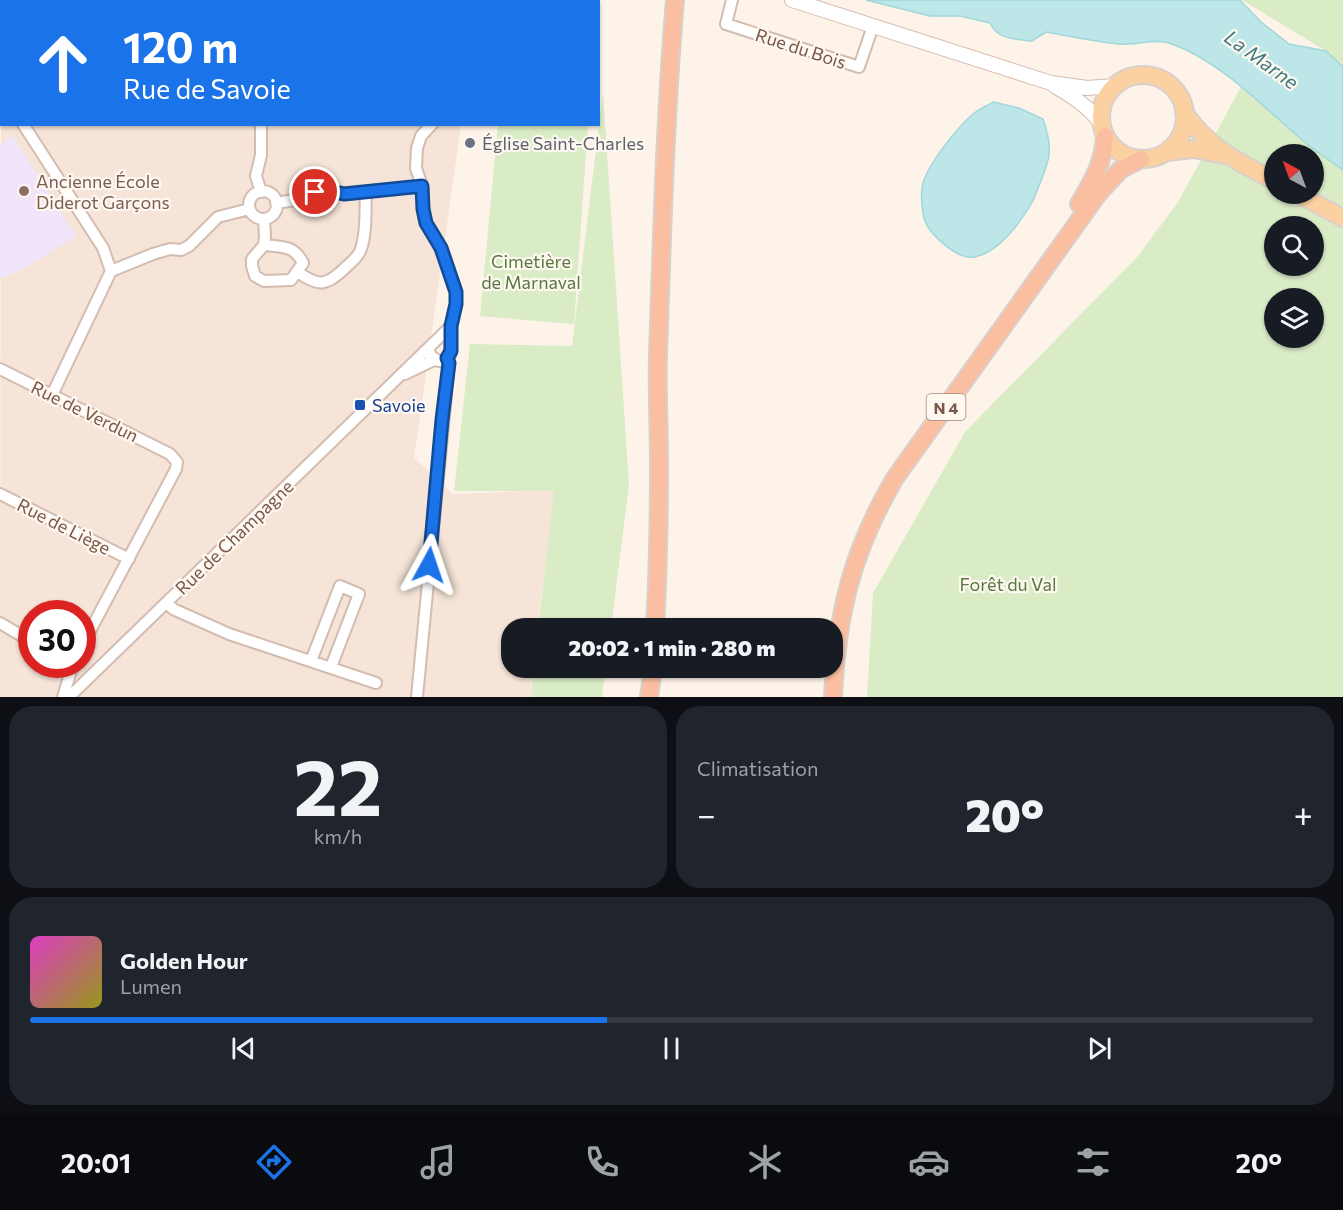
<!DOCTYPE html>
<html lang="fr">
<head>
<meta charset="utf-8">
<style>
  :root { --surface:#171b24; --page:#20242c; --text:#f1f3f6; --muted:#9ea1a6; --line:#363941; --accent:#1a73e8 }
  body { margin:0; font-family:Commissioner,sans-serif; background:var(--page); color:var(--text); height:100vh; display:flex; flex-direction:column; font-size:22px; white-space:nowrap }
  * { box-sizing:border-box; margin:0 }
  p { font-size:20px; color:var(--muted) }
  .icon { flex:none; width:33px; height:33px; fill:none; stroke:currentColor; stroke-width:2; stroke-linecap:round; stroke-linejoin:round }
  .map { position:relative; height:697px; overflow:hidden }
  .sheet { display:flex; flex-direction:column; gap:9px; padding:9px; background:#0d0f14; flex:1 }
  .sheet>* { flex:none }
  .banner { position:absolute; left:0px; top:0px; width:600px; height:126px; box-shadow:0 2px 4px #0004; background:#1a73e8; color:#fff; overflow:hidden }
  .needle { width:39px; rotate:319deg }
  .tools { position:absolute; left:1264px; top:144px; display:grid; gap:12px }
  .tools a { display:grid; place-items:center; width:60px; height:60px; border-radius:50%; background:var(--surface); box-shadow:0 2px 4px #0004; font-size:30px }
  .speed { position:absolute; left:18px; top:600px; display:flex; gap:12px; font-size:30px; font-weight:700; text-align:center }
  .speed>* { display:grid; place-content:center; width:78px; height:78px; border-radius:50%; background:var(--surface); box-shadow:0 2px 4px #0004; line-height:1 }
  .speed .limit { border:9px solid #d22; background:#fff; color:#111 }
  .pin { position:absolute; display:grid; place-items:center; width:51px; height:51px; color:#fff; margin:-26px; border:3px solid #fff; border-radius:50%; box-shadow:0 2px 6px #0007 }
  .me { position:absolute; width:66px; margin:-33px; rotate:5deg; stroke-linejoin:round; filter:drop-shadow(0 0 4px #0008) }
  .turn { display:flex; align-items:center; gap:21px; height:126px; padding:0 24px; font-size:27px }
  .turn .icon { width:78px; height:78px; stroke-width:2.5 }
  .turn b { display:block; font-size:42px; line-height:51px }
  .big { font-size:45px; font-weight:800; line-height:1.1 }
  .sheet .tile { flex:1; display:flex; flex-direction:column; justify-content:center; gap:9px; min-width:0; padding:0 21px; border-radius:24px; background:var(--page) }
  .sheet .dial { align-items:center; gap:0 }
  .dial b { font-size:78px; line-height:1 }
  .song { display:flex; align-items:center; gap:18px }
  .cover { width:72px; height:72px; border-radius:9px; background:linear-gradient(135deg,hsl(310 70% 55%),hsl(60 70% 35%)) }
  .played { height:6px; border-radius:3px; background:linear-gradient(90deg,var(--accent) 45%,var(--line) 45%) }
  .keys { display:flex; justify-content:space-around; direction:ltr }
  .heat { display:flex; justify-content:space-between; align-items:center; font-size:33px; direction:ltr }
  .sheet .tiles { flex:1; display:grid; gap:9px; grid-template-columns:1fr 1fr }
  .tile:last-child { grid-column:span 2 }
  .trip { position:absolute; left:501px; top:618px; width:342px; height:60px; border-radius:24px; background:var(--surface); box-shadow:0 2px 4px #0004; font-weight:800; line-height:60px; text-align:center }
  .dock { display:flex; height:96px; justify-content:space-around; align-items:center; background:#090b0e; color:var(--muted) }
  .dock .icon { width:42px; height:42px }
  .dock .on { color:var(--accent) }
  .dock b { font-size:27px; color:var(--text) }
  .map>svg:first-child { display:block }
</style>
</head>
<body>
<div class="map">
<svg width="1343" height="697" viewBox="0 0 1343 697">
  <rect width="100%" height="100%" fill="#fdf3e9"/>
  <!-- residential -->
  <path fill="#f5e4d7" fill-rule="evenodd" d="M250,0H479L246,2Z
    M1,99L2,124L461,125L414,458L453,494L555,490L537,628H512V668H532L531,697H0ZM32,614H82V664H32Z"/>
  <!-- industrial -->
  <path fill="#eee6e2" d="M0,0H250L2,2L0,100Z"/>
  <!-- education -->
  <path fill="#f0e5fa" d="M12,135L76,236L20,271L0,278V146Z"/>
  <!-- green -->
  <path fill="#d9ecc6" fill-rule="evenodd" d="M1242,0H1343V67L1326,51Z
    M1241,87L1302,139L1343,170V697H867L873,593L965,432L1138,256L1178,202ZM1275,154H1314V194H1275ZM1275,226H1314V266H1275ZM1275,298H1314V338H1275Z
    M603,92L629,485L611,628H538L554,491H454L470,344L572,346Z
    M498,125H588L574,324L480,316Z
    M533,668H606L602,697H531Z"/>
  <!-- water -->
  <path fill="#bce6e8" stroke="#a2d7da" stroke-width="1.5" d="M866,0H1240L1261,22L1289,44L1326,51L1343,67V170C1331,161 1318,153 1306,143C1265,109 1220,60 1169,43C1152,38 1136,46 1119,44C1094,42 1070,36 1046,32L1032,41C1015,39 998,40 990,23L960,16H930Z
    M993,102L1019,108L1043,119C1056,155 1047,165 1034,198C1030,208 1023,216 1017,225C1006,239 992,254 974,257C958,260 930,235 925,221C922,213 921,197 922,189C923,169 958,127 973,114C979,109 987,106 993,102Z"/>
  <g fill="none" stroke-linecap="round" stroke-linejoin="round">
    <defs>
      <path id="minor" d="M732,0L726,24L859,67L873,26
        M484,2V0
        M23,124L103,248L111,271
        M249 205a14 14 0 1 1 28 0a14 14 0 1 1-28 0Z
        M261,192L256,176L261,155V124
        M276,203L301,199L315,192L331,191L344,194L422,186
        M264,245C282,247 294,245 303,263L291,280L264,281L255,276L252,266V259L264,245L265,236L264,219
        M298,272C319,288 328,285 346,267C352,262 359,255 361,249C367,231 365,210 366,192
        M429,348L430,355L438,361L445,360L450,355L451,326L456,304V292L441,248L426,223L423,209L422,186L416,168L417,148L421,136L432,124
        M0,369L170,454L177,462L176,469L82,646
        M405,374L434,360
        M52,395L111,271L153,254L170,249L181,250L189,246L218,217L249,209
        M0,494L129,559
        M167,602L173,609L229,634L376,683
        M0,623L32,642
        M311,661L340,586L359,594L331,667
        M63,697L73,664
        M69,697L451,326
        M417,697L449,363L447,358"/>
      <path id="secondary" d="M792,0L1051,83L1087,88L1115,86
        M295,2L299,0
        M1055,86C1073,97 1088,106 1101,123
        M0,118L2,117"/>
      <path id="primary" d="M1101 117a42 42 0 1 1 84 0a42 42 0 1 1-84 0Z
        M1184,112C1208,148 1238,162 1275,181
        M1166,152L1194,149L1225,155
        M1298,194L1343,218"/>
      <path id="trunk" d="M1079,204C1092,182 1104,162 1105,136
        M655,628C658,574 659,519 659,464C659,428 657,391 658,355C662,236 665,119 675,0
        M649,697L653,668
        M833,697C837,613 852,551 895,478L1098,194L1120,170L1141,159"/>
    </defs>
    <!-- minor casing -->
    <use href="#minor" stroke="#d3bcb0" stroke-width="14"/>
    <!-- secondary casing -->
    <use href="#secondary" stroke="#d6bbad" stroke-width="16"/>
    <!-- primary casing -->
    <use href="#primary" stroke="#d9d0cd" stroke-width="20"/>
    <!-- trunk casing -->
    <use href="#trunk" stroke="#d9d0cd" stroke-width="20"/>
    <!-- minor -->
    <use href="#minor" stroke="#fff" stroke-width="10"/>
    <!-- secondary -->
    <use href="#secondary" stroke="#fff" stroke-width="14"/>
    <!-- primary -->
    <use href="#primary" stroke="#fcd1a1" stroke-width="16"/>
    <!-- trunk -->
    <use href="#trunk" stroke="#fabfa0" stroke-width="16"/>
  </g>
  <g fill="none" stroke-linecap="round" stroke-linejoin="round">
    <defs>
      <path id="route" d="M315,192L331,191L344,194L422,186L423,209L426,223L441,248L456,292V304L451,326V351L447,358L449,363L442,420L429,565"/>
    </defs>
    <!-- route casing -->
    <use href="#route" stroke="#114b97" stroke-width="15"/>
    <!-- route -->
    <use href="#route" stroke="#1a73e8" stroke-width="10"/>
  </g>
  <!-- markers -->
  <circle fill="#6b7280" stroke="#fff8f0" stroke-width="2" cx="470" cy="143" r="6"/>
  <circle fill="#8d6e63" stroke="#fff8f0" stroke-width="2" cx="24" cy="191" r="6"/>
  <rect fill="#1a4fb4" stroke="#fff8f0" stroke-width="2" x="354" y="399" width="12" height="12" rx="3"/>
  <g text-anchor="middle" dominant-baseline="central" stroke-width="4.5" stroke-linejoin="round" paint-order="stroke">
    <!-- shield labels -->
    <rect fill="#fff8f0" stroke="#a1877c" stroke-width="1.5" x="926.5" y="394" width="39" height="26" rx="4.5"/>
    <g font-size="16" font-weight="bold" fill="#79574b">
      <text x="946" y="407">N 4</text>
    </g>
    <!-- street labels -->
    <g font-size="18" fill="#79574b" stroke="#fff8f0">
      <text transform="translate(801 48) rotate(18)">Rue du Bois</text>
      <text transform="translate(85 411) rotate(26)">Rue de Verdun</text>
      <text transform="translate(64 526) rotate(27)">Rue de Liège</text>
      <text transform="translate(234 537) rotate(-44)">Rue de Champagne</text>
    </g>
    <!-- worship labels -->
    <g font-size="18" fill="#5b616d" stroke="#fff8f0" text-anchor="start">
      <text x="482" y="143">Église Saint-Charles</text>
    </g>
    <!-- education labels -->
    <g font-size="18" fill="#785e54" stroke="#fff8f0" text-anchor="start">
      <text x="36" y="181">Ancienne École<tspan x="36" dy="21">Diderot Garçons</tspan></text>
    </g>
    <!-- park labels -->
    <g font-size="18" fill="#577940" stroke="#fff8f0">
      <text x="531" y="261">Cimetière<tspan x="531" dy="21">de Marnaval</tspan></text>
      <text x="1008" y="584">Forêt du Val</text>
    </g>
    <!-- transit labels -->
    <g font-size="18" fill="#164399" stroke="#fff8f0" text-anchor="start">
      <text x="372" y="405">Savoie</text>
    </g>
    <!-- water labels -->
    <g font-size="20" font-style="italic" fill="#3e7a7e" stroke="#fff8f0">
      <text transform="translate(1262 59) rotate(36)">La Marne</text>
    </g>
  </g>
</svg>
<div class="tools">
<a><svg class="needle" viewBox="-14 -14 28 28"><path d="M0-13l5 13h-10z" fill="#e53935"/><path d="M0 13l5-13h-10z" fill="#9ea1a6"/></svg></a>
<a><svg class="icon" aria-label="search" viewBox="0 0 24 24"><circle cx="10" cy="10" r="6"/><path d="M15 15l6 6"/></svg></a>
<a><svg class="icon" aria-label="layers" viewBox="0 0 24 24"><path d="M12 4l9 5-9 5-9-5zM3 14l9 5 9-5"/></svg></a>
</div>
<div class="speed"><div class="limit">30</div></div>
<div class="pin" style="left:315px;top:192px;background:#d93025"><svg class="icon" aria-label="arrive" viewBox="0 0 24 24"><path d="M6 21V4h12l-3 4 3 4H6"/></svg></div>
<svg class="me" style="left:429px;top:565px" viewBox="-20 -20 40 40"><path d="M0-17L14 15 0 8-14 15z" fill="#1a73e8" stroke="#fff" stroke-width="4"/></svg>
<div class="trip">20:02 · 1 min · 280 m</div>
<div class="banner">
<div class="turn"><svg class="icon" aria-label="ahead" viewBox="0 0 24 24"><path d="M12 20V5M6 11l6-6 6 6"/></svg><div><b>120 m</b>Rue de Savoie</div></div>
</div>
</div>
<section class="sheet">
<div class="tiles">
<div class="tile dial"><b>22</b><p>km/h</p></div>
<div class="tile"><p>Climatisation</p>
<div class="heat"><a>−</a><b class="big">20°</b><a>+</a></div>
</div>
<div class="tile">
<div class="song"><i class="cover"></i><div><b>Golden Hour</b><p>Lumen</p></div></div>
<div class="played"></div>
<div class="keys"><svg class="icon" aria-label="previous" viewBox="0 0 24 24"><path d="M18 5L8 12l10 7zM5 5v14"/></svg><svg class="icon" aria-label="pause" viewBox="0 0 24 24"><path d="M8 5v14M16 5v14"/></svg><svg class="icon" aria-label="next" viewBox="0 0 24 24"><path d="M6 5l10 7-10 7zM19 5v14"/></svg></div>
</div>
</div>
</section>
<nav class="dock">
<b>20:01</b>
<svg class="icon on" aria-label="directions" viewBox="0 0 24 24"><path d="M12 3l9 9-9 9-9-9zM9 14v-3h6M13 9l2 2-2 2"/></svg>
<svg class="icon" aria-label="music" viewBox="0 0 24 24"><path d="M9 18V5l10-2v13"/><circle cx="6" cy="18" r="3"/><circle cx="16" cy="16" r="3"/></svg>
<svg class="icon" aria-label="phone" viewBox="0 0 24 24"><path d="M5 4h4l2 5-3 2q2 4 5 5l2-3 5 2v4C11 20 4 13 5 4z"/></svg>
<svg class="icon" aria-label="climate" viewBox="0 0 24 24"><path d="M12 3v18M4 7l16 10M4 17L20 7"/></svg>
<svg class="icon" aria-label="car" viewBox="0 0 24 24"><path d="M5 17H2v-5l4-1 3-4h7l3 4 3 1v5h-3M9 17h6M6 11h13"/><circle cx="7" cy="17" r="2"/><circle cx="17" cy="17" r="2"/></svg>
<svg class="icon" aria-label="filters" viewBox="0 0 24 24"><path d="M4 7h16M4 17h16"/><circle cx="9" cy="7" r="2"/><circle cx="15" cy="17" r="2"/></svg>
<b>20°</b>
</nav>
</body>
</html>
